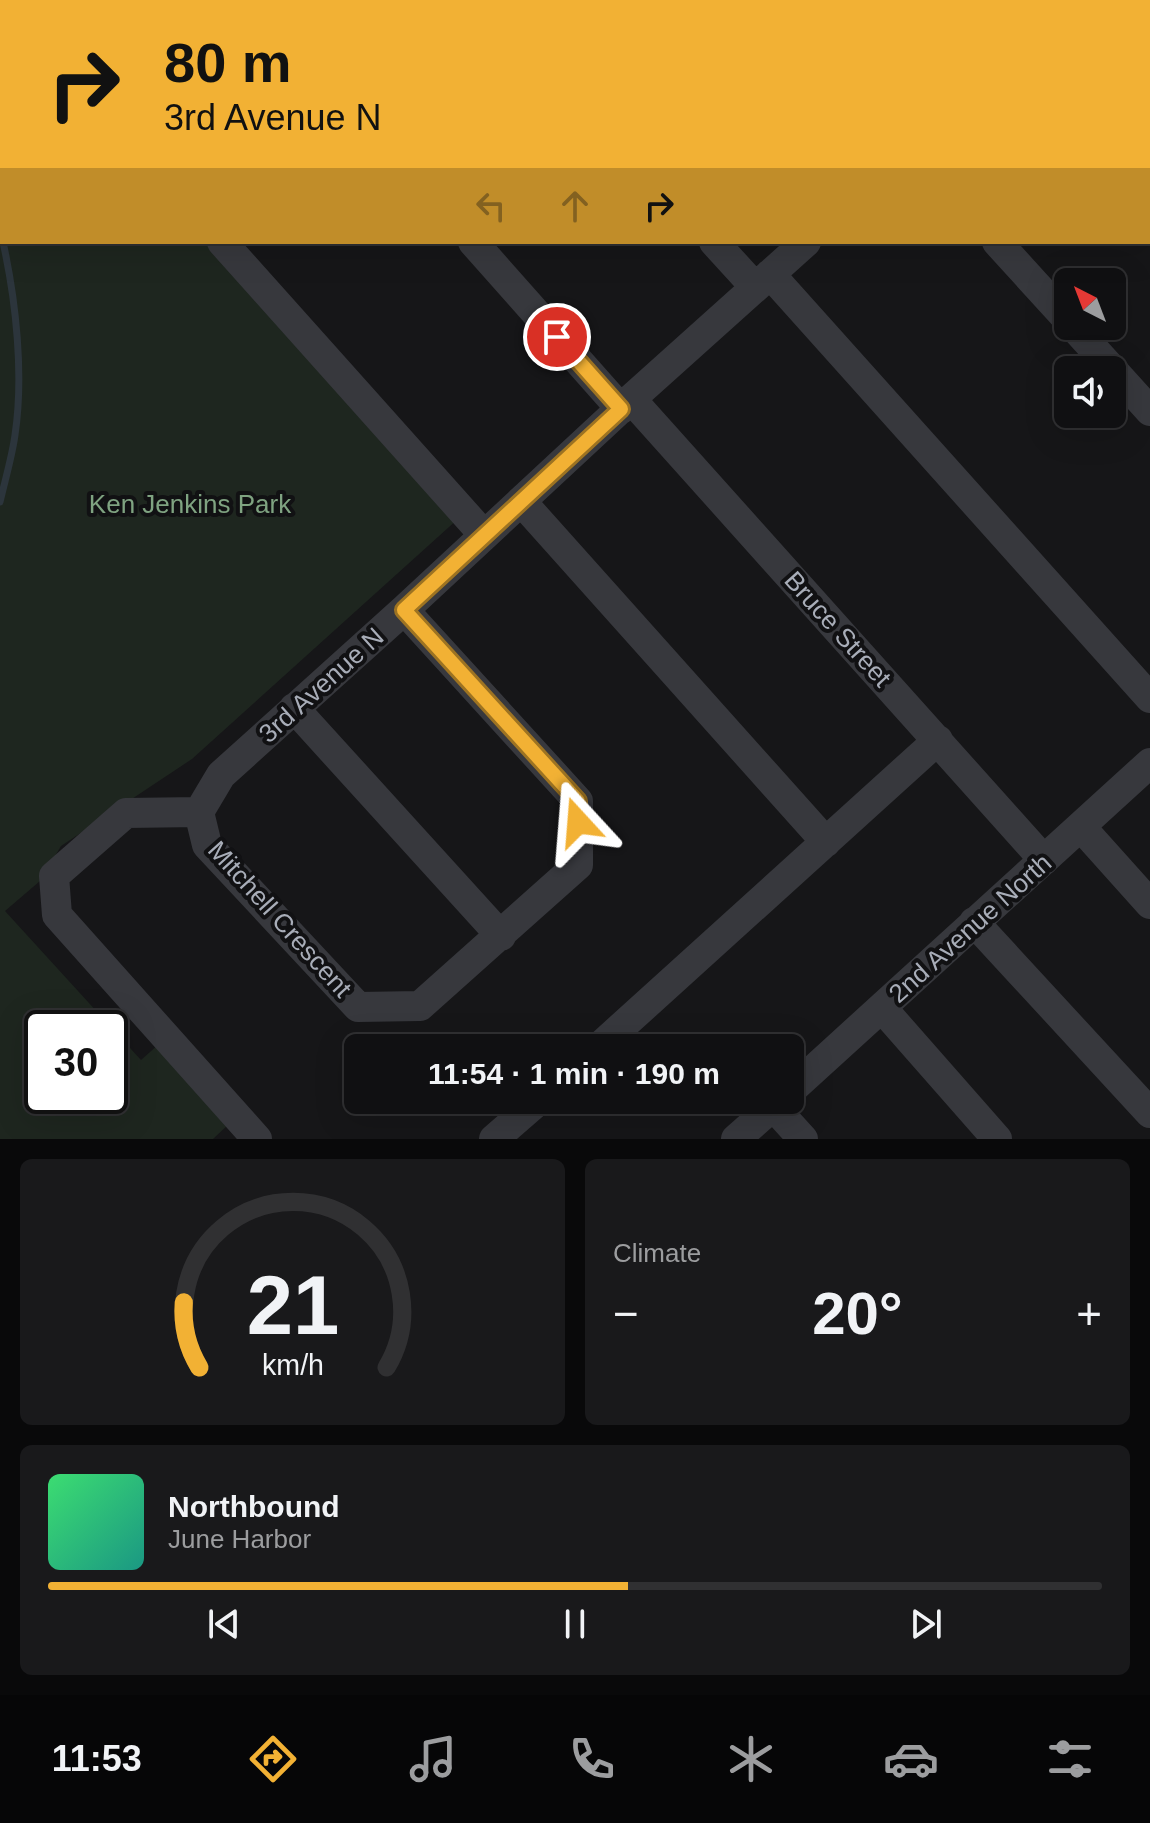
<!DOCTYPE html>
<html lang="en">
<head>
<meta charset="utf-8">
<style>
  :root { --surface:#101012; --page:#19191b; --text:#f1f3f6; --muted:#9c9d9f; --line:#303032; --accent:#f2b134 }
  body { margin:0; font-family:Arial,sans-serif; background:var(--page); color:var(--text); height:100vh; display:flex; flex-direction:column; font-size:30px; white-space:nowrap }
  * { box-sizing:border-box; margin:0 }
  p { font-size:26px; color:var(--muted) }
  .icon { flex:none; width:44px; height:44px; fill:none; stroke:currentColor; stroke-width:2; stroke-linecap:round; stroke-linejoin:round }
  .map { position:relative; height:1139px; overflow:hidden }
  .side { display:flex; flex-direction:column; gap:20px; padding:20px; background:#09090a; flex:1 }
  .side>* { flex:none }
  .hud { position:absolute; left:0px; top:0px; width:1150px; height:244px; box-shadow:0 8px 32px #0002,0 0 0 2px var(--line); background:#f2b134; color:#111; overflow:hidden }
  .needle { width:52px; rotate:318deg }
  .tools { position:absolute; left:1054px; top:268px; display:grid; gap:16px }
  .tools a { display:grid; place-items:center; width:72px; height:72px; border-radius:12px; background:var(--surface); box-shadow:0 8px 32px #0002,0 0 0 2px var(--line); font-size:40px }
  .speed { position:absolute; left:24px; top:1010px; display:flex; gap:16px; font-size:40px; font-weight:700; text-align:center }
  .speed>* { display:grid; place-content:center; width:104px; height:104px; border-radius:50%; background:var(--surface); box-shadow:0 8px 32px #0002,0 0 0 2px var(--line); line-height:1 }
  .speed .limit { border:4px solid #111; border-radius:12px; background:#fff; color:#111 }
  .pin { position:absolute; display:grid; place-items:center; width:68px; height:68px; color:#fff; margin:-34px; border:4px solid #fff; border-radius:50%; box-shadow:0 2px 8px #0007 }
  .me { position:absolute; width:88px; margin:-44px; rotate:341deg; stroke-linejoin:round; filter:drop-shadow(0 0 6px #0008) }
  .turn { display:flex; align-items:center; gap:28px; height:168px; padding:0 32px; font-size:36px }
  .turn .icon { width:104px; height:104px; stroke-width:2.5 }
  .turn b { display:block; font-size:56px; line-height:68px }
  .lanes { display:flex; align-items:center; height:76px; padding:0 32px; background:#0003; justify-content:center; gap:40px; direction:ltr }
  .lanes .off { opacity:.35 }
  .big { font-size:60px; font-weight:800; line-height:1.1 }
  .side .widget { flex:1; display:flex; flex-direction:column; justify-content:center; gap:12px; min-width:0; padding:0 28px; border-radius:12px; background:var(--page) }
  .side .dial { align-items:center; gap:0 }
  .dial svg { height:208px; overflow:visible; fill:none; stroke:var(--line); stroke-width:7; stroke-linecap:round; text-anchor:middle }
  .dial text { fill:var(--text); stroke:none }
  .song { display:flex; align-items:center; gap:24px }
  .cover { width:96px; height:96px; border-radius:12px; background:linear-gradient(135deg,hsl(140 70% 55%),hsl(170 70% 35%)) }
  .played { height:8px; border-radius:4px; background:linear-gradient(90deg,var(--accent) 55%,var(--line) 55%) }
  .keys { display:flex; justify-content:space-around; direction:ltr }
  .heat { display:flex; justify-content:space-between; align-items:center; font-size:44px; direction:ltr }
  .side .tiles { flex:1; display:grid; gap:20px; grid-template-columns:1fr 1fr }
  .widget:last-child { grid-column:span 2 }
  .trip { position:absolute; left:344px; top:1034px; width:460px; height:80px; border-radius:12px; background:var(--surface); box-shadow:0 8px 32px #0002,0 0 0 2px var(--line); font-weight:800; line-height:80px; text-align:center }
  .dock { display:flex; height:128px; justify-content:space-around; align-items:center; background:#060607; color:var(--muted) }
  .dock .icon { width:56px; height:56px }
  .dock .current { color:var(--accent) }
  .dock b { font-size:36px; color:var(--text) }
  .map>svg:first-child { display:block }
</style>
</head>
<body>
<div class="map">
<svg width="1150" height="1139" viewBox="0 0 1150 1139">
  <rect width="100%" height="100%" fill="#161618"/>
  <!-- green -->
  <path fill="#1e261f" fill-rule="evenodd" d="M0,0H288L2,2V242H212L459,518L192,759L61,846L40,881L5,911L141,1060L159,1044L230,1123L213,1139H0ZM42,1028H110V1096H42Z"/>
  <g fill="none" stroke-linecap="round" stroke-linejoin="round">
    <!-- stream -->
    <path stroke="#2c353c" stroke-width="7" d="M0,502C5,480 12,457 15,435C24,375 16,301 3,242"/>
    <!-- minor -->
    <path stroke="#37383d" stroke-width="30" d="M497,0L498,2
      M777,0L779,2
      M1030,0L1031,2
      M315,2L317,0
      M902,2L904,0
      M1148,132L1150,135
      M222,242L484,535
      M473,242L621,409
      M714,242L755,287
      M997,242L1068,320
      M770,274L1150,698
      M1073,326L1150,411
      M631,399L1044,860
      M521,501L826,842
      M294,708L501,936
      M199,812L207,845L358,1007L420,1006L578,865V801L404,610
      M199,812L221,775L404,610L631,399L806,242
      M199,812L126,813L54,876L57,915L257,1139
      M1081,827L1150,904
      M974,922L1150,1113
      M882,1008L997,1139
      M598,1048L938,740
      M790,1091L1150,763
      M773,1106L803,1139
      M494,1139L539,1100
      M736,1139L780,1100"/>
  </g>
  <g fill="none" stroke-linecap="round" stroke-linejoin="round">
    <defs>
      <path id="route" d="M557,337L621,409L404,610L578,801V822"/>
    </defs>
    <!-- route casing -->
    <use href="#route" stroke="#9d7322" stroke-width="20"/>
    <!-- route -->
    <use href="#route" stroke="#f2b134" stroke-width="14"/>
  </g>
  <g text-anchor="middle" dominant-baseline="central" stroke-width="8" stroke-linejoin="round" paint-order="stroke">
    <!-- park labels -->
    <g font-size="26" fill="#7fa381" stroke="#111113">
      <text x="190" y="504">Ken Jenkins Park</text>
    </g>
    <!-- street labels -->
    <g font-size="26" fill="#a8adb8" stroke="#111113">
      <text transform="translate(838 629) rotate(48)">Bruce Street</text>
      <text transform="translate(321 685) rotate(-42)">3rd Avenue N</text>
      <text transform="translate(280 919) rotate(48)">Mitchell Crescent</text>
      <text transform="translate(970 928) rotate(-42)">2nd Avenue North</text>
    </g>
  </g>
</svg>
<div class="tools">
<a><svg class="needle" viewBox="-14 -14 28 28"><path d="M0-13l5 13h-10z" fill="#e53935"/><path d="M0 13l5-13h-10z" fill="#9c9d9f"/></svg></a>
<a><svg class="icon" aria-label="sound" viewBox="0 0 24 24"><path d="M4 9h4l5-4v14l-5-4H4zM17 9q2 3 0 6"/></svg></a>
</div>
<div class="speed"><div class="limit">30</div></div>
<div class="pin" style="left:557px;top:337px;background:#d93025"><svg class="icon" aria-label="arrive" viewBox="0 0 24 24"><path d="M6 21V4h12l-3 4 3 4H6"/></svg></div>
<svg class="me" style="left:578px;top:822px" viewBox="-20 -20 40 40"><path d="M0-17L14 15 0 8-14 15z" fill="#f2b134" stroke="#fff" stroke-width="4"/></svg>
<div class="trip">11:54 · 1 min · 190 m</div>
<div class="hud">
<div class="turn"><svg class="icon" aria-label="right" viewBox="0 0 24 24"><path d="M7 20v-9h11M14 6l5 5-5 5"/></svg><div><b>80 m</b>3rd Avenue N</div></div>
<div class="lanes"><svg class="icon off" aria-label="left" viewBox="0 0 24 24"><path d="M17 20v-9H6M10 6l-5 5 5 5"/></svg><svg class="icon off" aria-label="ahead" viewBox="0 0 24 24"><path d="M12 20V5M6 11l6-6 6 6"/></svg><svg class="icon" aria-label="right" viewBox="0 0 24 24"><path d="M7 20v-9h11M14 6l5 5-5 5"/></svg></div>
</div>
</div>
<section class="side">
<div class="tiles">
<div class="widget dial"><svg viewBox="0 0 100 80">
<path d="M14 69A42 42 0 1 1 86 69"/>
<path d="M14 69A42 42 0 0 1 8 44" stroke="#f2b134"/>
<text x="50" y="56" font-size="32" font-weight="700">21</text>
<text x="50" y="72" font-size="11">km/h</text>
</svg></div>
<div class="widget"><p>Climate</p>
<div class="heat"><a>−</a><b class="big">20°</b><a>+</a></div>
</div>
<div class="widget">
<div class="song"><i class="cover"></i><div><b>Northbound</b><p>June Harbor</p></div></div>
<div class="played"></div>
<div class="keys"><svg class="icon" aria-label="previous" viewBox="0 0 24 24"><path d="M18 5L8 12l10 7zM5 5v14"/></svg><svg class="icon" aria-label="pause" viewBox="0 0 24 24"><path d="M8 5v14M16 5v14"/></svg><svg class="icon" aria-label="next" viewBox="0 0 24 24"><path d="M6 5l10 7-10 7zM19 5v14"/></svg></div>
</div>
</div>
</section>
<nav class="dock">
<b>11:53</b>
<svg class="icon current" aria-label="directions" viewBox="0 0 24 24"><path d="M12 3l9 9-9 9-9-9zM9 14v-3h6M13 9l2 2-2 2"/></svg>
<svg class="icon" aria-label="music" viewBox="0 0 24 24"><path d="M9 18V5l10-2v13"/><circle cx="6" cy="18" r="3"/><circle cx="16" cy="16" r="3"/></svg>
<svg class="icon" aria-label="phone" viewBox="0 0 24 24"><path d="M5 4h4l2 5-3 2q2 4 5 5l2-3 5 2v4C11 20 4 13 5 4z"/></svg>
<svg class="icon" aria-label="climate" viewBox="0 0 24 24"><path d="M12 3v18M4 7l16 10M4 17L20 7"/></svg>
<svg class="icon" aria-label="car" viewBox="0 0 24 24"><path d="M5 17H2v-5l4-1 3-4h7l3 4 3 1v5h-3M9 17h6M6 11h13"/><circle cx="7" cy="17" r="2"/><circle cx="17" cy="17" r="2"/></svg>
<svg class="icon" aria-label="filters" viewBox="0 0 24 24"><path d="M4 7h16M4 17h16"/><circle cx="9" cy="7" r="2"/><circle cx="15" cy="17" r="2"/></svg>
</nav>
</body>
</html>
